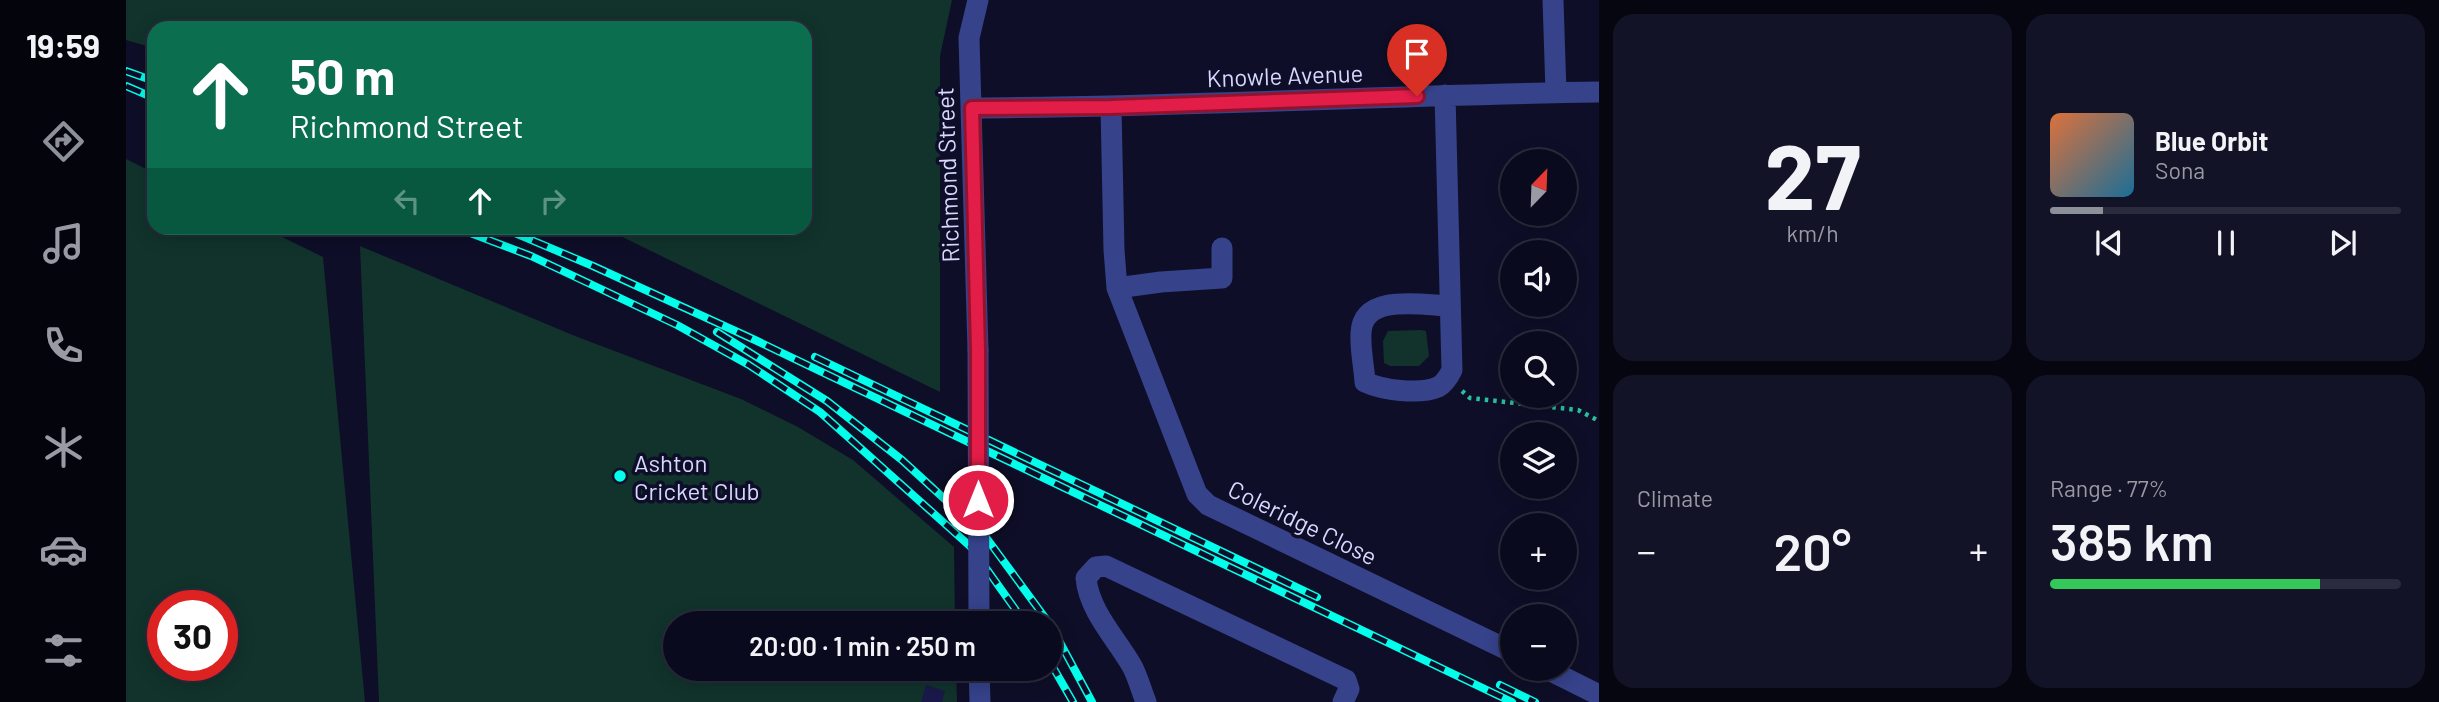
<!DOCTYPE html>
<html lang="en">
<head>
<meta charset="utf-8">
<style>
  :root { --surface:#0a0a1e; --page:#131327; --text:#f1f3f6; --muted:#999aa4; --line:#2a2b3c; --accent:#8c9099 }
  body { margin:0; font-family:Barlow,sans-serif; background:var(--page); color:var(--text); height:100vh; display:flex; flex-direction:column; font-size:26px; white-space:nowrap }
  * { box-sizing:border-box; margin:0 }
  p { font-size:23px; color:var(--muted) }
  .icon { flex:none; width:38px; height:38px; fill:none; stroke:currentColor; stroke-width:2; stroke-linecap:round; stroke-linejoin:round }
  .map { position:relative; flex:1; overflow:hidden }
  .side { display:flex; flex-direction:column; gap:14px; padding:14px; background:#060610; width:840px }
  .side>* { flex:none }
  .top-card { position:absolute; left:21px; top:21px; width:665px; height:214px; border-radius:21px; box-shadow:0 4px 18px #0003,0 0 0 2px var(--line); background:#0b6e4f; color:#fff; overflow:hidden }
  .needle { width:46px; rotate:23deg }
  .fabs { position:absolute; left:1374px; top:149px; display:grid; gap:14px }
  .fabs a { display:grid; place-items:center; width:77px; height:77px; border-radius:50%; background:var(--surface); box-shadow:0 4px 18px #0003,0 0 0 2px var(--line); font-size:35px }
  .speed { position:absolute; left:21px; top:590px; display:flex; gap:14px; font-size:35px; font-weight:700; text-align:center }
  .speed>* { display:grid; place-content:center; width:91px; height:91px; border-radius:50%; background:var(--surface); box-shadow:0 4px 18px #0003,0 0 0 2px var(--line); line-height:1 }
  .speed .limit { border:10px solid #d22; background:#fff; color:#111 }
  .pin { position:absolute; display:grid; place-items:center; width:60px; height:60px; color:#fff; margin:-72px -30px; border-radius:50% 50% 50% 0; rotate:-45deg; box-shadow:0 0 7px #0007 }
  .pin .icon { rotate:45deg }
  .me { position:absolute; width:77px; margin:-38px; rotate:0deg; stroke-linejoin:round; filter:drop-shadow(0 0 5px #0008) }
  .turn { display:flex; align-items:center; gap:24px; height:147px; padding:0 28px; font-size:32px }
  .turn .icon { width:91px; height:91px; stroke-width:2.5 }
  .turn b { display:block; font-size:49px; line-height:60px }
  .lanes { display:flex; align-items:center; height:66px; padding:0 28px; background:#0003; justify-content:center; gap:35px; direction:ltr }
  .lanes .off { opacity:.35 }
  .big { font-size:52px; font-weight:600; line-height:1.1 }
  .side .widget { flex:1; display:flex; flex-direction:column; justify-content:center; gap:10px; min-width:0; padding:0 24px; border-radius:21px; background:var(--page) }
  .side .dial { align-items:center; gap:0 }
  .dial b { font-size:91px; line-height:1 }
  .song { display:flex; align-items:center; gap:21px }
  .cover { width:84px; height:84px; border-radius:10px; background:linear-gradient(135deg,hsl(20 70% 55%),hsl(200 70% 35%)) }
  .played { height:7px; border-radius:4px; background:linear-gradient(90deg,var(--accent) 15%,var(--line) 15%) }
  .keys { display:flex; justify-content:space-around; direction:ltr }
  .heat { display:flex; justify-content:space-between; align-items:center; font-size:38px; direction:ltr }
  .charge { height:10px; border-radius:5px; background:linear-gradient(90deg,#34c759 77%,var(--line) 0) }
  .side .tiles { flex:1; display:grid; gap:14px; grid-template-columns:repeat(2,1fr) }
  .trip { position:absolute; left:537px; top:611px; width:399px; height:70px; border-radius:35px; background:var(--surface); box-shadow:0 4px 18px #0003,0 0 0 2px var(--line); font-weight:600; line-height:70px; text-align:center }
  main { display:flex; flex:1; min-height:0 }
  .dock { display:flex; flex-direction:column; width:126px; justify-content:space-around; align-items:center; background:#04040c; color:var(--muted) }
  .dock .icon { width:49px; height:49px }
  .dock .selected { color:var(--accent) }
  .dock b { font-size:32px; color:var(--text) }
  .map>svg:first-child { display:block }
</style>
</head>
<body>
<main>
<nav class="dock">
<b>19:59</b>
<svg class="icon selected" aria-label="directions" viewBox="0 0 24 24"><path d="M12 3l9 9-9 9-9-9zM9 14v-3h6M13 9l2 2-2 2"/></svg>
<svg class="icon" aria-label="music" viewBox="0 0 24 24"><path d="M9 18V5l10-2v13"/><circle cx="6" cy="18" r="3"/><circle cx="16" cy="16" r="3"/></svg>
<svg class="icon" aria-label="phone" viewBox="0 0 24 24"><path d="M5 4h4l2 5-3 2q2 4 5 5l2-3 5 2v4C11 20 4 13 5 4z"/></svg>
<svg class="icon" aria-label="climate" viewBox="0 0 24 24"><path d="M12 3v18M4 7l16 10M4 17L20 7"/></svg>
<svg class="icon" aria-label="car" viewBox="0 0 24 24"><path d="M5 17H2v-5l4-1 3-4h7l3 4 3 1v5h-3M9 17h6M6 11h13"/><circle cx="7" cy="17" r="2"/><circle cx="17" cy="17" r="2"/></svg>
<svg class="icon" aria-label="filters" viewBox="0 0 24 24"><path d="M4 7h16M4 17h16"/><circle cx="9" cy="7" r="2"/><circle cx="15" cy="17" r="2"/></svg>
</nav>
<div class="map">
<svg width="1473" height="702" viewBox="0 0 1473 702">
  <rect width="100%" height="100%" fill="#0e0e28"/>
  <!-- green -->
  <path fill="#11332c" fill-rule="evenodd" d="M0,0H826L814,56V392L478,228H679V28H28V48L0,40Z
    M0,159L28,173V228H138L197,257L239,702H0ZM37,606H96V665H37Z
    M234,246L449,336L615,399L672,427L727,460L828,547L829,623H550V668L830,669L831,702H253Z
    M1295,330L1300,331L1303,356L1293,366H1264L1258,363L1257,341L1262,331Z"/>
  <!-- building -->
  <path fill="#1a194a" d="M800,685L819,691L816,702H795Z"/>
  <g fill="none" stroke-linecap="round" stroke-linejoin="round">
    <!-- path -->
    <path stroke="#28c19d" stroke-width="4.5" stroke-dasharray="3.5 5" stroke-linecap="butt" d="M1336,391L1344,398L1452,410L1473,421"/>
    <!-- minor -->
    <path stroke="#36428a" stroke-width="21" d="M852,0L843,38L852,350
      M1427,0L1430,92
      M1319,95L1326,370C1323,376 1318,384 1312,387C1293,395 1256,390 1239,382C1238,366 1234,349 1235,333C1237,293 1296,305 1323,306
      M985,107L988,250L991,288L1071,494L1082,505L1386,652
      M846,108C1055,107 1264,95 1473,92
      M991,288L1035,282L1096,278V248
      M853,668L854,702
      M1419,668L1473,695
      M1020,702C1015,690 1012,677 1006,666C990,638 963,611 960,578L970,567L980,566L1220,680L1223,689L1217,702"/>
    <defs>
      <path id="rail" d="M0,71L28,81
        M0,86L28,98
        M331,228L405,256L551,325L623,365L694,412L845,547L899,623
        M377,228L467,266L629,340L1386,702
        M591,332L701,401L776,460L859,536L923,623
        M689,357L1191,597
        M924,624L966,702
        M924,662L947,702
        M1374,685L1409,702"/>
    </defs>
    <!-- rail casing -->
    <use href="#rail" stroke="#02ffec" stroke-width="8"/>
    <!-- rail -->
    <use href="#rail" stroke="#0e0e28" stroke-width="5" stroke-dasharray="16" stroke-linecap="butt"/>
    <!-- minor-bridge -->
    <path stroke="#36428a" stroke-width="21" d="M852,350L853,623"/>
  </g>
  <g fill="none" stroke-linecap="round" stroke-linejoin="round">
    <defs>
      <path id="route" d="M852,500V350L846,108L985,107L1291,96"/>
    </defs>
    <!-- route casing -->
    <use href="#route" stroke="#92132f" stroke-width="18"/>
    <!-- route -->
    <use href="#route" stroke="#e11d48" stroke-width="12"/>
  </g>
  <!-- markers -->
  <circle fill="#02ffec" stroke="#0e0e28" stroke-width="2.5" cx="494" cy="476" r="7"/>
  <g text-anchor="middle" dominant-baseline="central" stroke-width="7" stroke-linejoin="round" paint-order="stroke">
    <!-- street labels -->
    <g font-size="24" fill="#d6d8ff" stroke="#0e0e28">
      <text transform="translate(1159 75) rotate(-2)">Knowle Avenue</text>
      <text transform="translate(821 175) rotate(-92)">Richmond Street</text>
      <text transform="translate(1177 522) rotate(26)">Coleridge Close</text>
    </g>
    <!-- poi labels -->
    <g font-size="24" fill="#d6d8ff" stroke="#0e0e28" text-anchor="start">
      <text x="508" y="462">Ashton<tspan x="508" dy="28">Cricket Club</tspan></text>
    </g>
  </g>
</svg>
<div class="fabs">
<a><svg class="needle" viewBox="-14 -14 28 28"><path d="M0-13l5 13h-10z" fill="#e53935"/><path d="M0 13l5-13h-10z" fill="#999aa4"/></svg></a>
<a><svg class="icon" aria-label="sound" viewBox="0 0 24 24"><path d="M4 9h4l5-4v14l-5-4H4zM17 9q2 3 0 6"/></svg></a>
<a><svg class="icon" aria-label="search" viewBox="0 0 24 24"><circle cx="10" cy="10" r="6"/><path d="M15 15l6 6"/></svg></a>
<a><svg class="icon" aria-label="layers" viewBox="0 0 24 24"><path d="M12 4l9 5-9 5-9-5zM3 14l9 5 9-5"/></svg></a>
<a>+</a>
<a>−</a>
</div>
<div class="speed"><div class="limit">30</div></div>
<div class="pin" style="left:1291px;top:96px;background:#d93025"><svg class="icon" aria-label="arrive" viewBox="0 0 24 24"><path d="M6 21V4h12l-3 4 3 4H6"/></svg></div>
<svg class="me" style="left:852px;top:500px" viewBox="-20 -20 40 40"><circle r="17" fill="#e11d48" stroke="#fff" stroke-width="3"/><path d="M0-11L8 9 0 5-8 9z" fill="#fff"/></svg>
<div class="trip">20:00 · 1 min · 250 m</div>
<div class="top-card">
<div class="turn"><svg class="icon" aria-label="ahead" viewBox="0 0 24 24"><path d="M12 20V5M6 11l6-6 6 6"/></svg><div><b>50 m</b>Richmond Street</div></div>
<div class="lanes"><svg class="icon off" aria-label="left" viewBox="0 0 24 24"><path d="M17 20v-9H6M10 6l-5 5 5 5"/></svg><svg class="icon" aria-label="ahead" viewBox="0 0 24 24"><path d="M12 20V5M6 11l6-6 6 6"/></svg><svg class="icon off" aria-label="right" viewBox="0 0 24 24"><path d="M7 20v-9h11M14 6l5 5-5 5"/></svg></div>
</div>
</div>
<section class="side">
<div class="tiles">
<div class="widget dial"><b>27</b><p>km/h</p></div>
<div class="widget">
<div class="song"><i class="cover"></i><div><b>Blue Orbit</b><p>Sona</p></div></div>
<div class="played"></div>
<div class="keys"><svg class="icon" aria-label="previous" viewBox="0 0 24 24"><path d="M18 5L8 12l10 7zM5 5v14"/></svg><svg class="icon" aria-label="pause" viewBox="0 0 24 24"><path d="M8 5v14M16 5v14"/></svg><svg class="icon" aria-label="next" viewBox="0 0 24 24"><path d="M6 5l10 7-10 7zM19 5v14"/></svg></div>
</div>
<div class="widget"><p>Climate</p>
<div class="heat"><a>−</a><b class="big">20°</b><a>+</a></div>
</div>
<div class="widget"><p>Range · 77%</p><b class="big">385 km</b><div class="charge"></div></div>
</div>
</section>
</main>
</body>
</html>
